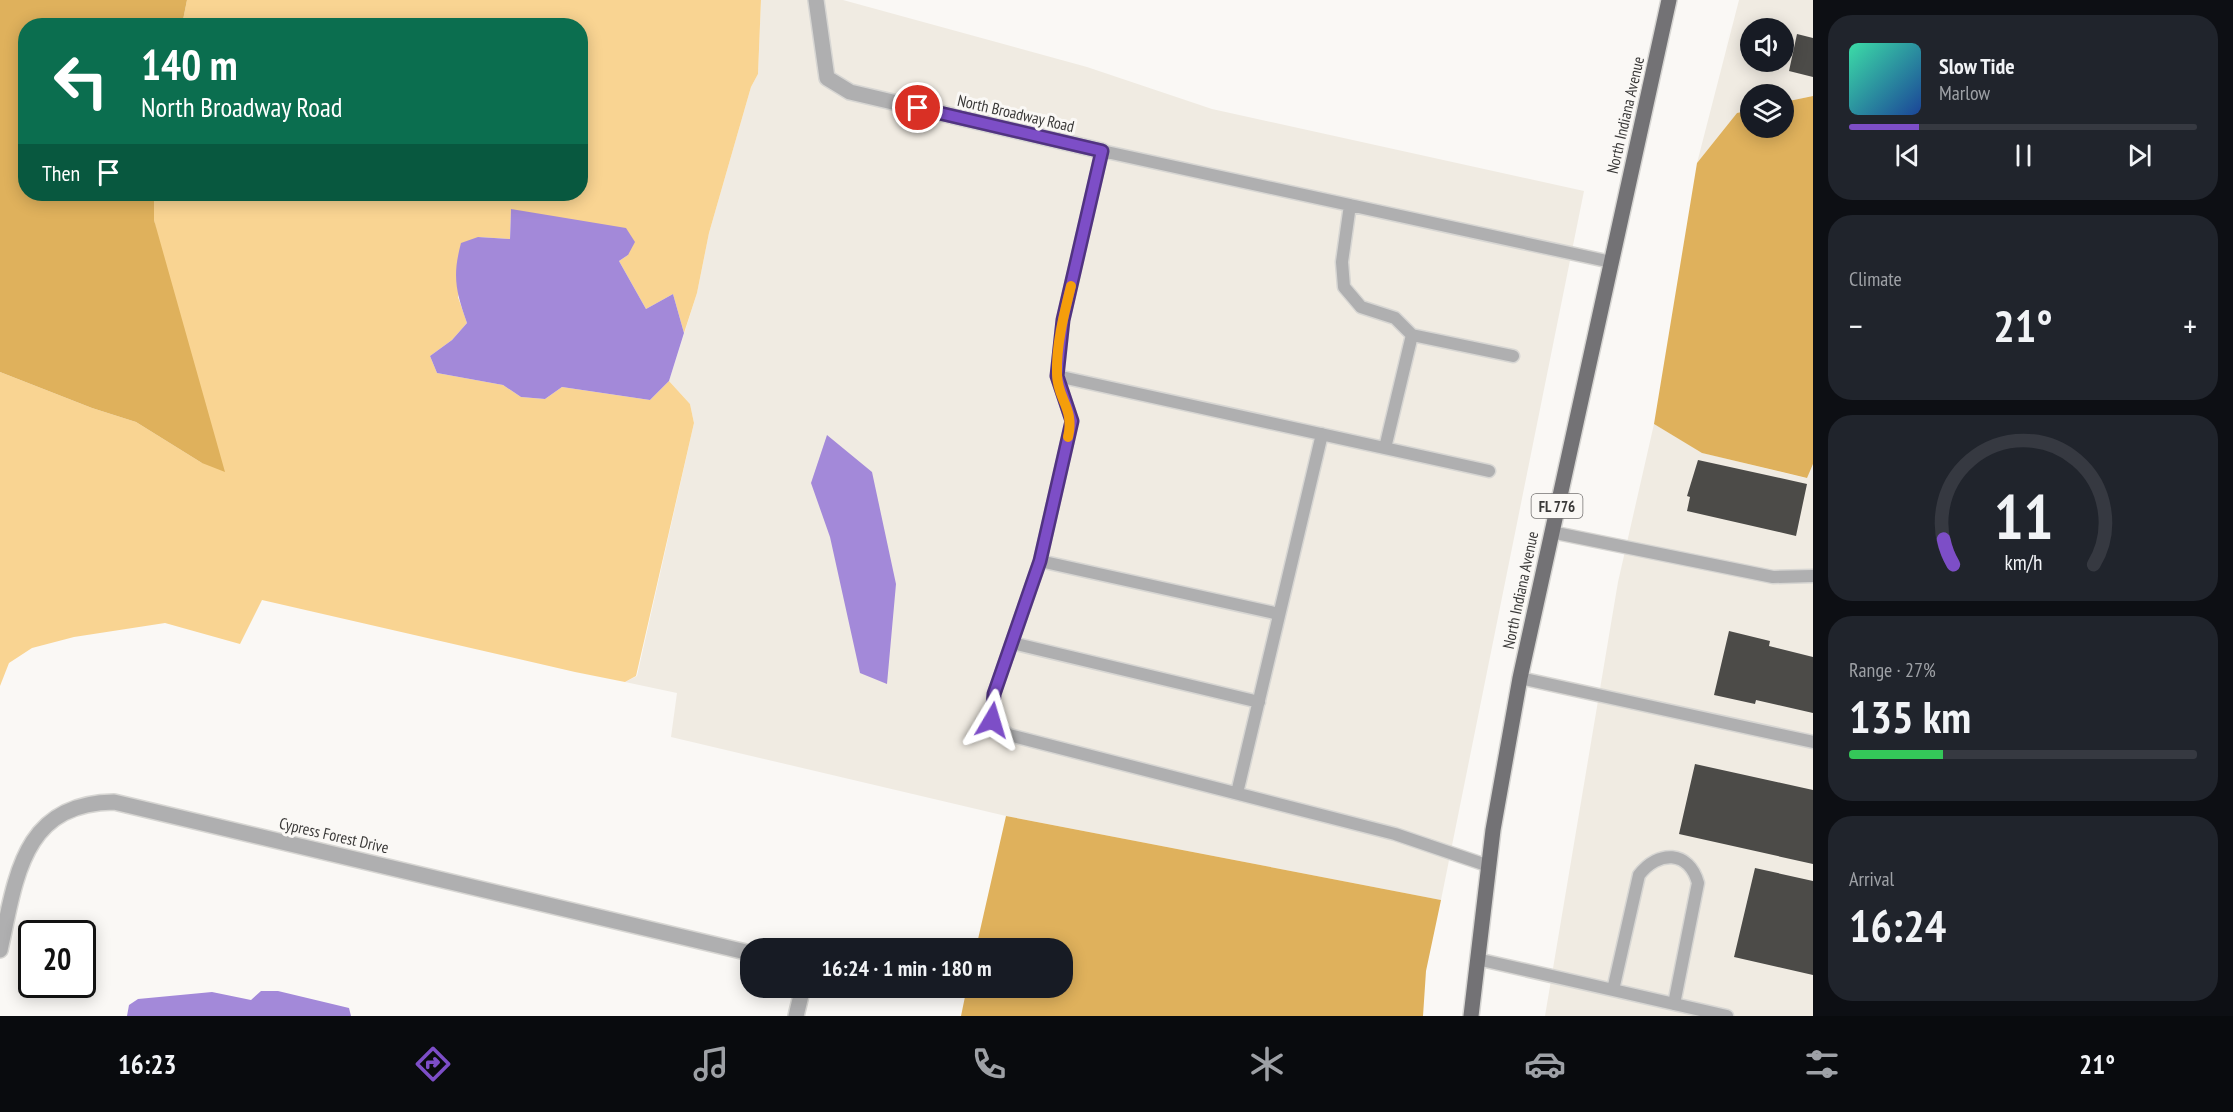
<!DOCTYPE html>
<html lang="en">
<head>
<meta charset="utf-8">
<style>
  :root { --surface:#171b24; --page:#20242c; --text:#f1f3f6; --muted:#9ea1a6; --line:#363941; --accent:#7d4ec7 }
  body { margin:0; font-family:"PT Sans Narrow",sans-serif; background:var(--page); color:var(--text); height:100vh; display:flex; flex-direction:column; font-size:22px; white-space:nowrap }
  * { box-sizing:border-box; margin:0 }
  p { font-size:20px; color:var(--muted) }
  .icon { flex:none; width:33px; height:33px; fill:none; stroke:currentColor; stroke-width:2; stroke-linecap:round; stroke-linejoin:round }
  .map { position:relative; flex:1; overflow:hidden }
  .panel { display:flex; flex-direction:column; gap:15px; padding:15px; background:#0d0f14; width:420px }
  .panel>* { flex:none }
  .guide { position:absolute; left:18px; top:18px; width:570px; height:183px; border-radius:24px; box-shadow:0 3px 15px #0003; background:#0b6e4f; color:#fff; overflow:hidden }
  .tools { position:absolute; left:1740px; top:18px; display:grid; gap:12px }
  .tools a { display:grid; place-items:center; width:54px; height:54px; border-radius:50%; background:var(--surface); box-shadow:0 3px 15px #0003; font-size:30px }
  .speed { position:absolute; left:18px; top:920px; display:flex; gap:12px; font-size:30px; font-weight:700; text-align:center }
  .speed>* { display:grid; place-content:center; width:78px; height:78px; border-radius:50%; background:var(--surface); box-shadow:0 3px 15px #0003; line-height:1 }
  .speed .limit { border:3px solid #111; border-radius:9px; background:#fff; color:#111 }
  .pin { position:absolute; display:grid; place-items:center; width:51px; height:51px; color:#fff; margin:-26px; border:3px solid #fff; border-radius:50%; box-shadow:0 2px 6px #0007 }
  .me { position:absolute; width:66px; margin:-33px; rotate:7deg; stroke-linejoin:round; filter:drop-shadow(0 0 4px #0008) }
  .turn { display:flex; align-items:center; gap:21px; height:126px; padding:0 24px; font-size:27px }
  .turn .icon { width:78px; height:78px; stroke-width:2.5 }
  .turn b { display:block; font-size:42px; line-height:51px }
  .then { display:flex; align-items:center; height:57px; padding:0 24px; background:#0003; gap:12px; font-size:22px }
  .big { font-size:45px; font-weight:600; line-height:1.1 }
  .panel .widget { flex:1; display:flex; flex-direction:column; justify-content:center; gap:9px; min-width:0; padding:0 21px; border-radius:24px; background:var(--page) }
  .panel .dial { align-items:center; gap:0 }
  .dial svg { height:156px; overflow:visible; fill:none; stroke:var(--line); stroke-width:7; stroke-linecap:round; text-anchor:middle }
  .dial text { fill:var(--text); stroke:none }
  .song { display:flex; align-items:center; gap:18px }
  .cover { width:72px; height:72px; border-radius:9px; background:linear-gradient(135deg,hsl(160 70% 55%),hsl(220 70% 35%)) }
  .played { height:6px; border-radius:3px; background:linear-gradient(90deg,var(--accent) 20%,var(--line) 20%) }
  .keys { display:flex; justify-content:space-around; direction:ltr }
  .heat { display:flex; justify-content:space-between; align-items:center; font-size:33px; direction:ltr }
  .charge { height:9px; border-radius:4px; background:linear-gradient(90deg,#34c759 27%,var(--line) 0) }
  .trip { position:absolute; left:740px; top:938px; width:333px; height:60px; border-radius:24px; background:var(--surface); box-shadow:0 3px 15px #0003; font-weight:600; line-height:60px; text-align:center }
  .menu { display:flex; height:96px; justify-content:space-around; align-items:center; background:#090b0e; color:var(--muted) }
  .menu .icon { width:42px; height:42px }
  .menu .active { color:var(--accent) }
  .menu b { font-size:27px; color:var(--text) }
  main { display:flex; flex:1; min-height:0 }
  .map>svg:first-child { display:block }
</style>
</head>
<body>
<main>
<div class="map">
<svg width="1813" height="1016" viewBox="0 0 1813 1016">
  <rect width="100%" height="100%" fill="#faf8f5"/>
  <!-- built -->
  <path fill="#f0ebe2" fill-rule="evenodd" d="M761,0H843L1087,67L1212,109L1584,191L1441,900L1006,816L671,737L677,693L625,682L637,676L694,423L690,404L669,381L697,293L709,233L751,87L758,74Z
    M1739,0H1813V96L1784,102V94H1750V110L1737,113L1697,163ZM1750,28H1784V62H1750Z
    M1654,424L1703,453L1806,478L1813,464V1016H1545L1618,582Z"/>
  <!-- green -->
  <path fill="#f9d492" d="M187,0H761L758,74L751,87L709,233L697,293L684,333L673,294L646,309L619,261L628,255L511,209L510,239L478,237L458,297L467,323L452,340L430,356L437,373L503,385L521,397L545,399L562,387L650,400L669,381L690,404L694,423L636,676L625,682L575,672L262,600L240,644L165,623L74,637L32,648L9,663L0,686V372L92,408L136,422L202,463L154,220V194H580V26L182,25Z"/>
  <!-- forest -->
  <path fill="#dfb15c" d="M0,0H187L182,25L26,26V194H154V220L225,472L202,463L136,422L92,408L0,372Z
    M1813,96V464L1807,478L1702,453L1654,424L1697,163L1737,113L1750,110V128H1784V102Z
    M1006,816L1441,900L1426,971L1423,1016H961L967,987H1062V948H976Z"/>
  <!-- water -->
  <path fill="#a389d9" d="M511,209L626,228L635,242L628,255L619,261L646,309L673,294L684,333L669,381L650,400L562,387L545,399L521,397L503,385L437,373L430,356L452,340L467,323C456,291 452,277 461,243L478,237L510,239Z
    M827,435L872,472L896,584L887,684L860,673L830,537L811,483Z
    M261,991H278L349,1008L351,1016H127L129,1005L138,999L212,992L251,1000Z"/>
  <!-- building -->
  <path fill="#4c4b48" d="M1797,34L1813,38V77L1789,71Z
    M1698,460L1807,484L1796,536L1687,511L1690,497L1687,496Z
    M1729,631L1770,641L1769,646L1813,657V713L1756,700L1755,704L1714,695Z
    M1695,764L1813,790V864L1679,834Z
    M1755,868L1813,881V975L1734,957Z"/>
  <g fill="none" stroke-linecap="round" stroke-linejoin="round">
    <defs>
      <path id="service" d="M1350,205L1342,262L1344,287L1361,307L1395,318L1412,335L1513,356
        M1057,376L1489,471
        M1385,448L1412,335
        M1551,532L1773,577L1813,576
        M1040,561L1279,614
        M1012,643L1259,702
        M1520,678L1813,742
        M1237,793L1322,434
        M1489,866L1395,834L1009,735L991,720L994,694L1040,561L1072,421L1057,376L1063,320L1102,151L1611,262
        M1477,959L1727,1016
        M1613,990L1639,875C1658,850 1689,850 1698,883L1674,1004"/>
      <path id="minor" d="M816,0L827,78L850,92L1102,151
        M0,950C16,878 22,803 114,802L750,953
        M796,1016L803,987"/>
      <path id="primary" d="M1471,1016L1493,830L1520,678L1669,0"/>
    </defs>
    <!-- service casing -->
    <use href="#service" stroke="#d7d6d3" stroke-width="15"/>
    <!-- minor casing -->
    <use href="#minor" stroke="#d7d6d3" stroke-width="18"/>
    <!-- primary casing -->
    <use href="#primary" stroke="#d7d6d3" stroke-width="18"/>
    <!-- service -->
    <use href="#service" stroke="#afafb0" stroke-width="12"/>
    <!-- minor -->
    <use href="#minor" stroke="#afafb0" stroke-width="15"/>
    <!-- primary -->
    <use href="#primary" stroke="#737275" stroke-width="15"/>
  </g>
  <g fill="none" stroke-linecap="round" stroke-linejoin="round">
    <defs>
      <path id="route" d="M918,108L1102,151L1063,320L1057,376L1072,421L1040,561L994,694L992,720"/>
    </defs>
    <!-- route casing -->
    <use href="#route" stroke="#513381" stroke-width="15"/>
    <!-- route -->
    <use href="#route" stroke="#7d4ec7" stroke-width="10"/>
    <!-- slow -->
    <path stroke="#f59e0b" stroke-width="10" d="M1068,437C1075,408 1057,399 1057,374C1056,345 1064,314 1071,286"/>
  </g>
  <g text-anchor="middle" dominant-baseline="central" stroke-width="6" stroke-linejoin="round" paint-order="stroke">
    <!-- shield labels -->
    <rect fill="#faf8f5" stroke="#747271" stroke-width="1.5" x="1531.5" y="494" width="51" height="24" rx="4.5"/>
    <g font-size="15" font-weight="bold" fill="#3a3938">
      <text x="1557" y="506">FL 776</text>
    </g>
    <!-- street labels -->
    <g font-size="16" fill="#3a3938" stroke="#faf8f5">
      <text transform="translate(1016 113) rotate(13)">North Broadway Road</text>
      <text transform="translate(1625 115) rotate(-77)">North Indiana Avenue</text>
      <text transform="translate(1520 590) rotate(-78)">North Indiana Avenue</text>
      <text transform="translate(334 835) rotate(13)">Cypress Forest Drive</text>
    </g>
  </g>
</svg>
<div class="tools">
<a><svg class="icon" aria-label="sound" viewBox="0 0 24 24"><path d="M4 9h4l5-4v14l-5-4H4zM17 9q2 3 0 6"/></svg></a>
<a><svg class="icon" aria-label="layers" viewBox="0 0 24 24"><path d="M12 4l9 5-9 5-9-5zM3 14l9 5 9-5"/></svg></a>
</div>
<div class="speed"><div class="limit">20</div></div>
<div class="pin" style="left:918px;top:108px;background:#d93025"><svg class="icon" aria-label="arrive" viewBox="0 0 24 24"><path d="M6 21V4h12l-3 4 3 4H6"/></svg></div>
<svg class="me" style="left:992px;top:720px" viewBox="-20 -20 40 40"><path d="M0-17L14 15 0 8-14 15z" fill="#7d4ec7" stroke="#fff" stroke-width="4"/></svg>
<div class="trip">16:24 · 1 min · 180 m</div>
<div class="guide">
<div class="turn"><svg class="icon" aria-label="left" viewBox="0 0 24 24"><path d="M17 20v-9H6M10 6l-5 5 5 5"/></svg><div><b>140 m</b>North Broadway Road</div></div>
<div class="then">Then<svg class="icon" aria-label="arrive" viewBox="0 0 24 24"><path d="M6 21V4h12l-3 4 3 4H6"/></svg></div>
</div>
</div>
<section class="panel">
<div class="widget">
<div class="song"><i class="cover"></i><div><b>Slow Tide</b><p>Marlow</p></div></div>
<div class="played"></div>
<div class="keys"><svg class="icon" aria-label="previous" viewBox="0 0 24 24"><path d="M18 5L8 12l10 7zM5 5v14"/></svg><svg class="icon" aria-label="pause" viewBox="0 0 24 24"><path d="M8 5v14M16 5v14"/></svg><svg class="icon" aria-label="next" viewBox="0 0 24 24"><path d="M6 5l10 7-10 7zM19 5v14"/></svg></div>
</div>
<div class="widget"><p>Climate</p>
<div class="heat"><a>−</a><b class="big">21°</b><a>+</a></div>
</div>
<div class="widget dial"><svg viewBox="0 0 100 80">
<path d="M14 69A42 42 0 1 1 86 69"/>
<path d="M14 69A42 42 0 0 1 9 56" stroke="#7d4ec7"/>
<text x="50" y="56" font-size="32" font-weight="700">11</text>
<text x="50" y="72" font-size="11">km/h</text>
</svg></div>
<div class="widget"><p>Range · 27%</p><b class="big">135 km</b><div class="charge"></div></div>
<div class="widget"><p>Arrival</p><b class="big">16:24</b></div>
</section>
</main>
<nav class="menu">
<b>16:23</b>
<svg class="icon active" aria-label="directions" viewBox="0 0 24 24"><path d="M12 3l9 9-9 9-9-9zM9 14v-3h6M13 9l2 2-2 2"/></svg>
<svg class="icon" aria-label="music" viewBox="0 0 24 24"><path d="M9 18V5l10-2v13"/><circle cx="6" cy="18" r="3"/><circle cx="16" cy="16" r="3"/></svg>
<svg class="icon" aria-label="phone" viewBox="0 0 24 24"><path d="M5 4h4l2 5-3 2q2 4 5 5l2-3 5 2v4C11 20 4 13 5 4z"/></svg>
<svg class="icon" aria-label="climate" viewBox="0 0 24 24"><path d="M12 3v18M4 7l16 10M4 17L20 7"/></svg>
<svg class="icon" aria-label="car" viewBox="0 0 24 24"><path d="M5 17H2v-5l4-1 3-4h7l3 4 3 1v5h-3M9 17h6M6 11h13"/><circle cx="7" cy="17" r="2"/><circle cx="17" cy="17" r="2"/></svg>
<svg class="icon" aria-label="filters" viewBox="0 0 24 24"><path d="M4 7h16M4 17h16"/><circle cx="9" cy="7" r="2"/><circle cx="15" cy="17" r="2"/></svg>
<b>21°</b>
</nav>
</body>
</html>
